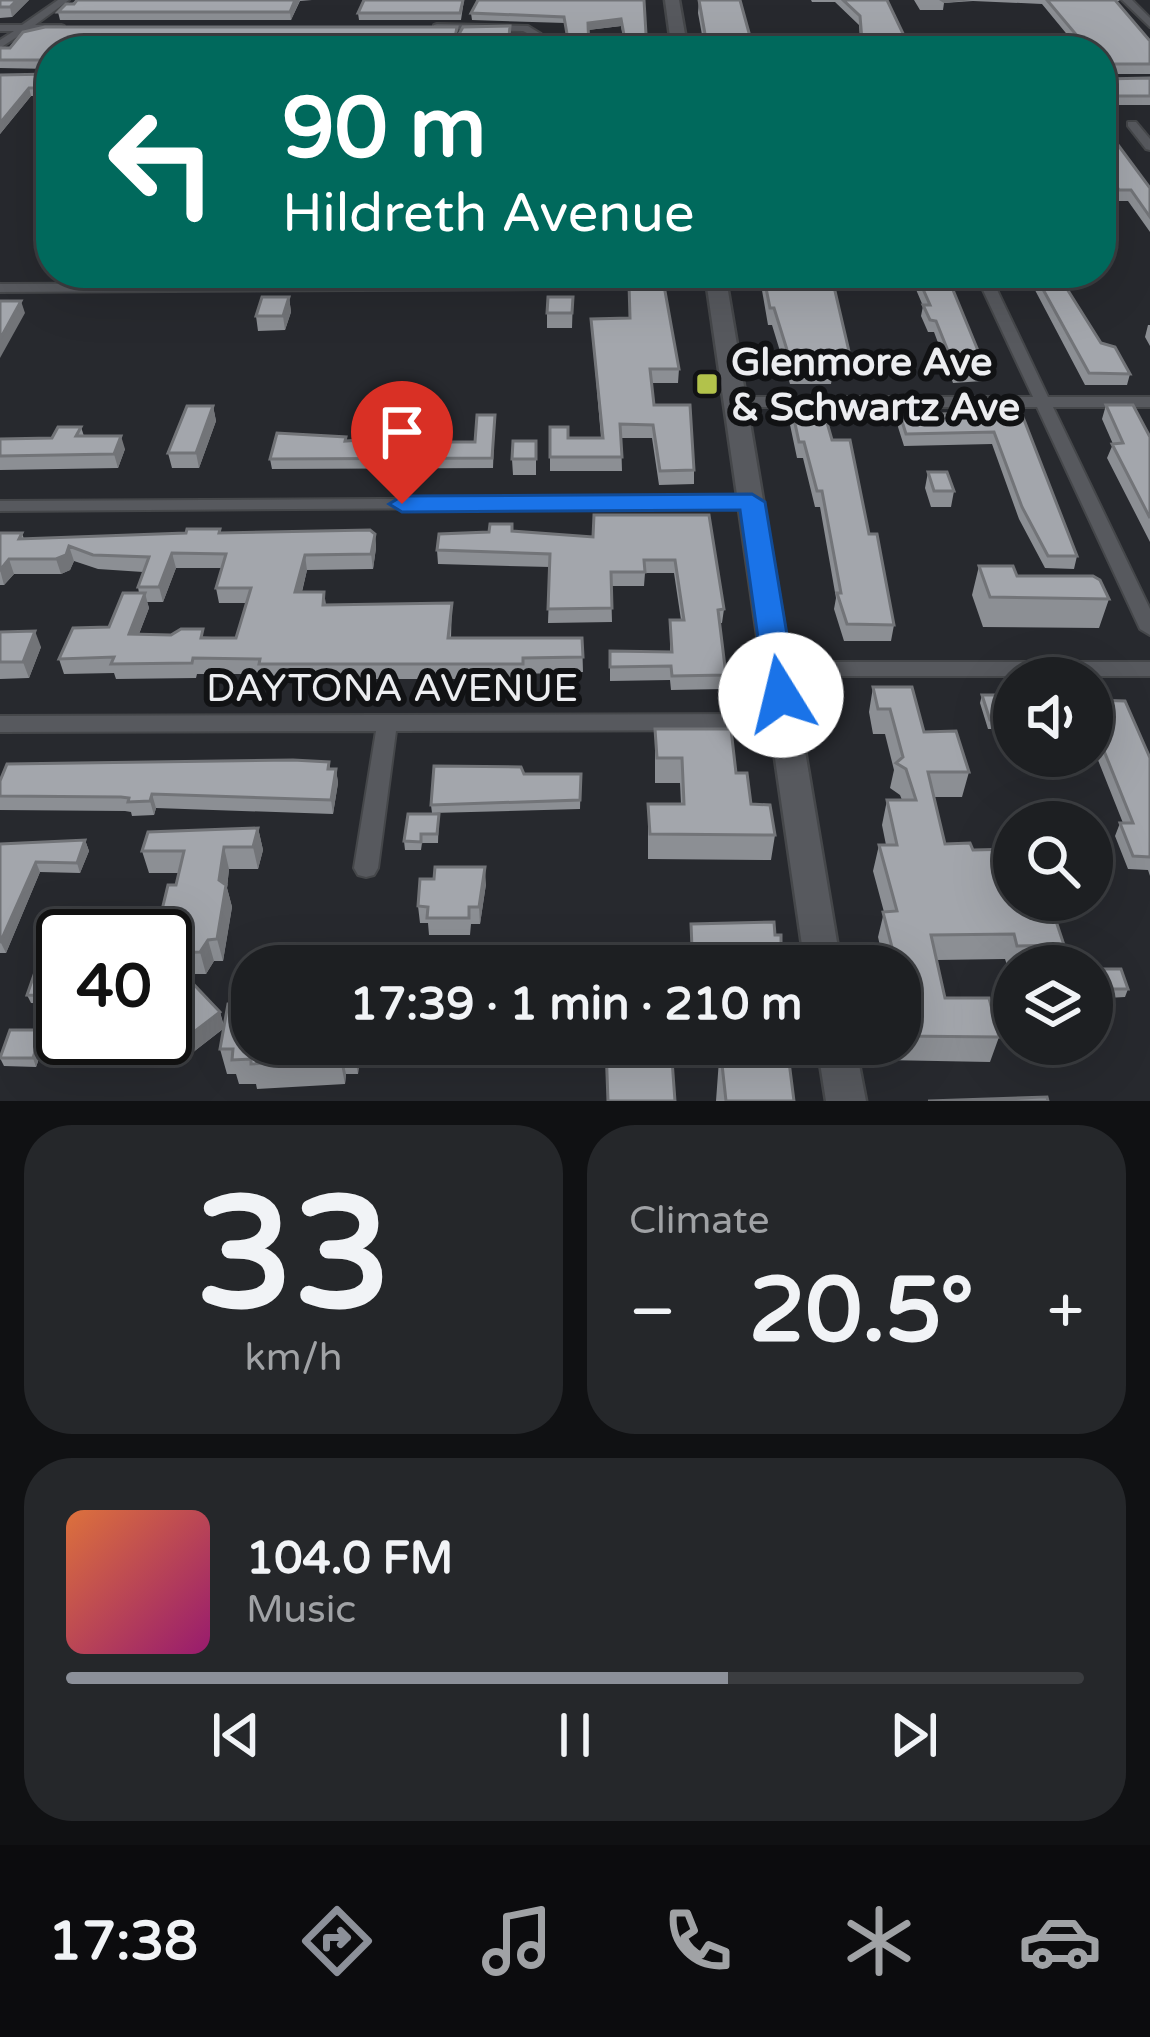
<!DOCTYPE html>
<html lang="en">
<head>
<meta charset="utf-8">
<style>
  :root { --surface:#1d1f22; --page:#25272a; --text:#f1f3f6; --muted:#a0a2a5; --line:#3b3d40; --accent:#8c9099 }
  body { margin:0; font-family:"Varela Round",sans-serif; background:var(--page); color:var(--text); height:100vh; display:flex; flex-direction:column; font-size:45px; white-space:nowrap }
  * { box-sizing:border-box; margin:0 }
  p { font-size:39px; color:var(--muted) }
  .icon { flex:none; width:66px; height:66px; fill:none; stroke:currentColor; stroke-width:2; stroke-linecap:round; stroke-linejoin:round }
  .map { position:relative; height:1101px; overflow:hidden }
  .panel { display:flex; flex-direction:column; gap:24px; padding:24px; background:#101113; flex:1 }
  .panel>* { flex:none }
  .hud { position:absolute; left:36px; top:36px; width:1080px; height:252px; border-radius:48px; box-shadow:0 12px 48px #0002,0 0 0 3px var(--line); background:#00695c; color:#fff; overflow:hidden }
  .buttons { position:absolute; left:993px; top:657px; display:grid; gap:24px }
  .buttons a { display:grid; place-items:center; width:120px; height:120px; border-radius:50%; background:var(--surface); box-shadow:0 12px 48px #0002,0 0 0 3px var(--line); font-size:60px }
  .speed { position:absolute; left:36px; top:909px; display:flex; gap:24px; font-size:60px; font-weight:700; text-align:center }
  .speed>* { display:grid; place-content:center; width:156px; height:156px; border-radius:50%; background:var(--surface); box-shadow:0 12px 48px #0002,0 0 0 3px var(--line); line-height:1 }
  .speed .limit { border:6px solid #111; border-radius:18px; background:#fff; color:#111 }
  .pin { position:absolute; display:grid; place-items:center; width:102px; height:102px; color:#fff; margin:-123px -51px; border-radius:50% 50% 50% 0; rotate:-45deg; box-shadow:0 0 12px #0007 }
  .pin .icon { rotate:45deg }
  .me { position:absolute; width:132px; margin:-66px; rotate:351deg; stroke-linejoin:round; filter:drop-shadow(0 0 9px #0008) }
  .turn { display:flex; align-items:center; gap:42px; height:252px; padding:0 48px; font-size:54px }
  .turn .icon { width:156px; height:156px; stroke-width:2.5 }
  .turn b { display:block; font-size:84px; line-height:102px }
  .big { font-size:90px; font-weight:800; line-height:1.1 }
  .panel .card { flex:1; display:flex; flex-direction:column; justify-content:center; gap:18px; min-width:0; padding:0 42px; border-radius:48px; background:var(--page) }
  .panel .dial { align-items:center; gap:0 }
  .dial b { font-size:156px; line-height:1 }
  .song { display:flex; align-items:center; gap:36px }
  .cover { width:144px; height:144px; border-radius:18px; background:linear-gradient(135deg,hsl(20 70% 55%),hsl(320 70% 35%)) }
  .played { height:12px; border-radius:6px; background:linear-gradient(90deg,var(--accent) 65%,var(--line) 65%) }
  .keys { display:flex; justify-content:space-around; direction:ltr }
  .heat { display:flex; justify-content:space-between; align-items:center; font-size:66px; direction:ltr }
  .panel .tiles { flex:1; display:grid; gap:24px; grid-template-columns:1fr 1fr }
  .card:last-child { grid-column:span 2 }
  .trip { position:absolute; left:231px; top:945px; width:690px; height:120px; border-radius:48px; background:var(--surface); box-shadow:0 12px 48px #0002,0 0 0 3px var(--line); font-weight:800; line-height:120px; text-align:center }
  .tabs { display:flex; height:192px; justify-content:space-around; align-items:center; background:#0c0c0e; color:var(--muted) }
  .tabs .icon { width:84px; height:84px }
  .tabs .on { color:var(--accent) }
  .tabs b { font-size:54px; color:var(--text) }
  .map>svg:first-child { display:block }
</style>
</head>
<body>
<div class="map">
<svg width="1150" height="1101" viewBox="0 0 1150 1101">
  <rect width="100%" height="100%" fill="#27292e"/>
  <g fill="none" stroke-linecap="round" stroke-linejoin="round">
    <defs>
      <path id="street" d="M58,0H69L35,25H61L64,26V30L26,31L0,48V40L14,31H0V25H22Z
        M1122,0H1132L1150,18V27Z
        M437,24L528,26L541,34L540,51H530L531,35L523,31L434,29V25Z
        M1128,122H1136L1150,139V150L1146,149L1128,126Z
        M975,273H989L1048,397H1150V407H1053L1150,609V635L1140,629L1037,407H736L728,402L736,397H1033Z
        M717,281L722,282V288L0,292V284Z
        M751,497L757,498L760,502L757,506L0,511V501Z
        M777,662H1150V676H777L770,674L767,669L770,664Z
        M785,714L792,717L795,722L792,727L785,730L396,731L378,868L374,875L366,877L358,875L354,868L376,731L0,732V716Z"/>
      <path id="secondary" d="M665,0H679L688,51H672Z
        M705,273H725L841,966H805Z
        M817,1044H855L866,1101H826Z"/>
    </defs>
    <!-- street casing -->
    <use href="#street" stroke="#45474a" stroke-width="4"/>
    <!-- secondary casing -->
    <use href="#secondary" stroke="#45474a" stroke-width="5"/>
    <!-- street -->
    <use href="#street" fill="#57595e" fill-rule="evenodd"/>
    <!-- secondary -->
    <use href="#secondary" fill="#57595e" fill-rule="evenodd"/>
  </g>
  <!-- wall -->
  <path fill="#8c8f94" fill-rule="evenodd" d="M0,0H29L12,17L0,18Z
    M77,0H312L300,1L291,20H60L58,12Z
    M364,0H464L461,20H359L358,13Z
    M644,0L647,51H626L621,26L588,30L570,51L565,23L472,20L471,13Z
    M699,0L754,51H705L698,13Z
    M811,0H887L907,42L1046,43L1047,39L1070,38L1042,4L973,1L944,3L943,10H920L914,0H1120L1117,2L1150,41V74H1101V51H841V40H860L859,25L835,2H812Z
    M510,26L509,47L51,69L0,68V48L457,37Z
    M51,74V96H31L0,134V75Z
    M1101,74L1103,79L1150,78V105H1101Z
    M1101,122L1150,188V232L1128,201H1117L1101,179Z
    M759,273H827L851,360L849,378H832L831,384H790L772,325H768Z
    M909,273H946L986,370L983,381L953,383L934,332H928L921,316L923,306Z
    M1026,273H1057L1101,343L1130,374L1127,385H1085Z
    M289,297L291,312L285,330L258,331L256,316Z
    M573,297L572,328H547V313Z
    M591,319L679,369L678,383H651L654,405L694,470V484L659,485L652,438H621L622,471H550V427L568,438H601Z
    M1148,325H1150V346L1145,337Z
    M791,405L832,440L869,534L894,625L891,641H844L834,609L836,598L820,507H815L803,458H797L789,420Z
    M1106,405L1150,437V542L1107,458L1113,444L1102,419Z
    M213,406L216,421L199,468H172L168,453Z
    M1021,412L1077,556L1074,569L1045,568L1019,519L992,444L904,446L898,427L900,415Z
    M495,415L493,468L272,469L270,459L346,437L347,441L475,442Z
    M81,427L84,436L125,449L118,468L0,470V439L52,438Z
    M536,441V475H513L512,459Z
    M928,472L954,491L951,507H931L925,488Z
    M709,515L724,609L722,623H720L726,675L724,689L671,690L670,680L610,681V651L670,652V620H681L674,573H645L644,586H611L612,622L548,623L550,567L438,564L437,550L512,531L593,537Z
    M0,533H22L24,539L221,533L375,534L376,548L373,569L307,570L302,592H324L326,605L452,603L451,638H582L583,672L524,674V679H262L261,674H197L196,678L116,679L114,673L64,674L59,659L109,627L139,593L138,587L143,572L98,569L74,561L70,570L61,574H14L4,585H0ZM176,568H222L216,588L219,603H247L236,638L139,634L149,608L147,602H163Z
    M979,566L1109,599L1099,628L983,627L972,595Z
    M0,632L41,647L29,678L0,679Z
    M873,687L969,772L962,797H934L945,844L973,850L1014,900H1084L1078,915H1054L1064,945L1056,966H1014V971H1009L1005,959L937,960L945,998L999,1037L990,1062L884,1060L881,1044H900V966H876L878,959H883L878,937L884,912L873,871L879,845H886L882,825L887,800H902L900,795L890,788L894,770L885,734H873L869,712Z
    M982,695H1014V729H988L980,703Z
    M1092,700L1150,758V876L1148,870L1128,869L1115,836L1120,823H1123L1092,745Z
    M655,729L736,773L751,804L775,835L771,860L648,859V804H681L680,783H655Z
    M329,762L330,769H336L338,783L333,814L156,808L154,815L132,816L131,812L125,811L0,810V781Z
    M524,774H581L580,809L432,813L431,805Z
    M439,814L438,843H422L421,850H405L404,841Z
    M258,828L263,850L258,869H229L227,888L232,907L223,961H214L206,974H184L220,1012L224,1026L252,1044H361L358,1074H346L345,1084L257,1089L256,1084H239L236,1074H227L220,1049L223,1029L174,1067L166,1058L159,1064L137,1038H165L177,974L165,975V936L162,910L176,885L179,873H149L142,851Z
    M85,840L89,851L80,873L40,872L6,953H0V844Z
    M486,884L480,924H471L470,935H429L428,923H420L418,906Z
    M63,936V985L57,1004L31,1003L27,995Z
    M1103,969L1128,989L1125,997L1107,998L1099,977Z
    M46,1039L36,1067L4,1066L0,1058Z
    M720,1046L794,1101H716Z"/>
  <!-- shaded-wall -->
  <path fill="#727478" d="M17,0H29L12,17L10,7Z
    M295,0H300L291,20L290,12Z
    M939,0H973L944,3Z
    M621,19V26L588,30V23Z
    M29,88L31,96L0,134V123Z
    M289,297L291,312L285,330L283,316Z
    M21,301L25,313L0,358V339Z
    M213,406L216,421L199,468L196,453Z
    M121,436L125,449L118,468L114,454Z
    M375,534L376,548L373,569L371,554Z
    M69,546L74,561L70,570L61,574L56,559Z
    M172,553L176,568L163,602L159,587Z
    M305,555L307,570L298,607L295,592Z
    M9,559L14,574L4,585L0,570Z
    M145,593L149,608L133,649L129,634Z
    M35,631L41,647L29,678L23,662Z
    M336,769L338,783L333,814L331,800Z
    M152,794L156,808L154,815L150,801Z
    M258,828L263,850L258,869L253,847Z
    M85,840L89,851L80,873L77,863Z
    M224,847L229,869L227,888L232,907L223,961L217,939L219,880Z
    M36,862L40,872L6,953L1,943Z
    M485,867L486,884L480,924L479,907Z
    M208,940L214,961L206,974L200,952Z
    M63,967V985L57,1004L53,996Z
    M220,1012L224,1028L174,1067L169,1051Z
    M42,1030L46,1039L36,1067L33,1058Z
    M161,1042L166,1058L159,1064L154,1047Z
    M354,1044H361L358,1074L353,1049Z
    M341,1050L346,1074L345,1084L340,1059Z"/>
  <!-- building -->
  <path fill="#a3a6ac" stroke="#727478" stroke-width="3" d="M0,0H17L10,7H0Z
    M77,0H295L290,12H58L66,4H74Z
    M364,0H463L460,13H358Z
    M478,0H644L647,51H627L621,19L588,23L589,51H570L564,17L471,13Z
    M699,0H740L754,51H708Z
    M843,0H887L907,42L1050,43L1047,39L1079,38L1047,0H1115L1150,41V64H1103L1101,67V51H846L841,40H862L860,16Z
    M510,26L508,47H515V51H51V69L49,60H0V48H10L23,32L45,27H457L454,43L463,27Z
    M51,74V88H29L0,123V75Z
    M1101,74L1103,79L1150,78V96H1101Z
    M1101,122L1150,188V217L1131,190H1119L1101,165Z
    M763,273H827L835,291L851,360H832L833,366H792L774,308H770Z
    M916,273H946L986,370L956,371L936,321L930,320L923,305H930Z
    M1034,273H1057L1101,343L1115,347L1130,374L1089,373Z
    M639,280H663L679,369H650L654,405H690L694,470L660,471L653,425L620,424L622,457H550V427H568V438H603L591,319L630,318L629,284H639Z
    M262,297H289L283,316H256Z
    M548,297H573L572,313H547Z
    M0,301H21L0,339Z
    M791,405H822L832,440H850L869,534H877L894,625L847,624L837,593H841L822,491H817L804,442H799Z
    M1106,405H1133L1150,437V518L1112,444L1123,443Z
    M187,406H213L196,453H168Z
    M1021,412L1077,556H1048L1022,507L994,432L906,434L900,415Z
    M477,415H495L492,458L270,459L277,433L346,437L345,441L417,436L437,442H475Z
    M58,427H81L76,436H121L114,454L0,456V439L52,438Z
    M513,441H536V459H512Z
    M928,472H947L954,491H934Z
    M594,515H709L724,609L718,610L726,675L672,676L671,666L610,667V651L672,652L670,620H684L675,560H644L645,572H611L612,608L548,609L550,554L437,550L439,534L489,532L490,524H512V531L593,537Z
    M187,529H220L219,533L370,530L375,534L371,554L305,555L295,592H324L323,605L452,603L448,638H582L583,657L523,658V664H259L260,659L193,658L192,663L111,664L114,657L59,659L73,628L109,627L123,593H145L129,634L171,635L181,629H203L201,638H236L251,588H216L226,554L172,553L159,587H138L149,557L93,555L69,546L66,555L56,559H9L0,570V533H22L19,539L186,533Z
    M979,566H1013L1017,576H1093L1100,580L1109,599L990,597Z
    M35,631L23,662H0V632Z
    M873,687H912L924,732L956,731L969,772H928L945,844L970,843L973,850L1014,849V900H1049L1064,945L1017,946L1014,934L931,935L945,998H989L999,1037L900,1036V966H879L878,959H895L883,912L897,911L879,845H897L887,800H916L906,769L896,763L903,757L890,709H878Z
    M982,695H1014V720H990Z
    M1092,700L1125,701L1150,758V857L1133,856L1120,823H1133L1092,721Z
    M655,729H731L736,773H747L751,804L770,805L775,835L650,834L648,804H684L682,758H657Z
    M293,760L329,762L328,769H336L331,800L152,794L150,801L128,802L129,798L121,797L0,796V781L7,764Z
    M434,766L521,767L524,774H581L580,800L431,805Z
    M408,814H439L437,834H421V842L404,841Z
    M258,828L253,847H224L219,880L226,885L217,939L208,940L200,952L165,953V936H151V930L156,910H162L168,885H176L184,851H142L148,832Z
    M85,840L77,863L36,862L0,943V844Z
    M435,867H485L479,907H469V918H427L428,907L418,906L420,879H434Z
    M774,922L775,935H781V966H658V947L692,948L691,924Z
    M48,935H74L63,936V967L53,996L27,995Z
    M1103,969H1121L1128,989H1110Z
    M181,971L220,1012L169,1051L161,1042L154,1047L145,1038H165V983Z
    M245,996H252V1044H354L353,1049L341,1050L340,1059L251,1064V1059L232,1060L233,1049H220L228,1004H243Z
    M10,1030H42L33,1058H0Z
    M671,1046L675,1101H608L606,1047Z
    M720,1046H787L794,1101H726Z
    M1047,1097L1048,1101H928Z"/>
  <!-- route -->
  <path fill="#1a73e8" stroke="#114b97" stroke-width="3" d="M752,494L765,502L797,695L792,703H770L766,695L740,510L402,512L389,504L402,496Z"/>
  <!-- markers -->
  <rect fill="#b2c24b" stroke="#111214" stroke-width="4.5" x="695" y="372" width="24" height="24" rx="6"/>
  <g text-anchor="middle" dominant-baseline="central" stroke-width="12" stroke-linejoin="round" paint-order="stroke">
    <!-- poi labels -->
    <g font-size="39" font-weight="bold" fill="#ecedf0" stroke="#111214" text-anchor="start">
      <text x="731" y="362">Glenmore Ave<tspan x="731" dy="45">&amp; Schwartz Ave</tspan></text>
    </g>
    <!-- street labels -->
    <g font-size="39" fill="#ecedf0" stroke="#111214">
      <text x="392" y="688">DAYTONA AVENUE</text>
    </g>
  </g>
</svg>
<div class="buttons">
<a><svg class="icon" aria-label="sound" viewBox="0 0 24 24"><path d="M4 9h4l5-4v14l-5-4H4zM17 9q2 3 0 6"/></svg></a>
<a><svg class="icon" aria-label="search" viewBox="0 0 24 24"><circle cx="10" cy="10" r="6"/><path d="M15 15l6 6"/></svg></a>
<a><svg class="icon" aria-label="layers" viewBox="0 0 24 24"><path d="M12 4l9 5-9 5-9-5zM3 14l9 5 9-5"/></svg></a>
</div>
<div class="speed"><div class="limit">40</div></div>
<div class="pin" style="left:402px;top:504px;background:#d93025"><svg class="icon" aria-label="arrive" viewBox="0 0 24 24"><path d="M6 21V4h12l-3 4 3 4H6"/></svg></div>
<svg class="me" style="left:781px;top:695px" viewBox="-20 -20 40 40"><circle r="19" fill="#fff"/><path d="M0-13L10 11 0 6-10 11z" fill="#1a73e8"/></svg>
<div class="trip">17:39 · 1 min · 210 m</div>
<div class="hud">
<div class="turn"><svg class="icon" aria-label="left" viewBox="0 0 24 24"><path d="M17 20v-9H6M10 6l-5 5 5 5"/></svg><div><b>90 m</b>Hildreth Avenue</div></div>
</div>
</div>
<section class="panel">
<div class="tiles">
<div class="card dial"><b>33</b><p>km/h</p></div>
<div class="card"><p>Climate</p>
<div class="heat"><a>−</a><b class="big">20.5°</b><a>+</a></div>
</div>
<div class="card">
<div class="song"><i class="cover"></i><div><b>104.0 FM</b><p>Music</p></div></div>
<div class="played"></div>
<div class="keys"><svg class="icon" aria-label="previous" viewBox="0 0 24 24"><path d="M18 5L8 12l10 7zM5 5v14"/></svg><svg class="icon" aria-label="pause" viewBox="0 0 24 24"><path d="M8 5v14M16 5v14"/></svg><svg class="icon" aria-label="next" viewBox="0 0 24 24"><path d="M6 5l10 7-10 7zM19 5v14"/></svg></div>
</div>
</div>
</section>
<nav class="tabs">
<b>17:38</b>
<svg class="icon on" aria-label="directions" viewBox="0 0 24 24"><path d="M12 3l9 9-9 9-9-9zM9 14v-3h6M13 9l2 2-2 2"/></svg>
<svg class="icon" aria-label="music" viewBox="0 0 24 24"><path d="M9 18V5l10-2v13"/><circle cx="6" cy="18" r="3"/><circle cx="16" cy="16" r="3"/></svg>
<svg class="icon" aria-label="phone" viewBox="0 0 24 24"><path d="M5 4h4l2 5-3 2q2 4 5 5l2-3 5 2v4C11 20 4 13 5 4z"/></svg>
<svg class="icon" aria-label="climate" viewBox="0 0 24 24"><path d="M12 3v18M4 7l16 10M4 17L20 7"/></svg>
<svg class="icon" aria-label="car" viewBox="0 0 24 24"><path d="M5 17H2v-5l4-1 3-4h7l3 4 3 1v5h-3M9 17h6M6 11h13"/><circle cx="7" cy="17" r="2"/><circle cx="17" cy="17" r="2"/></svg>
</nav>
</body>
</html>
